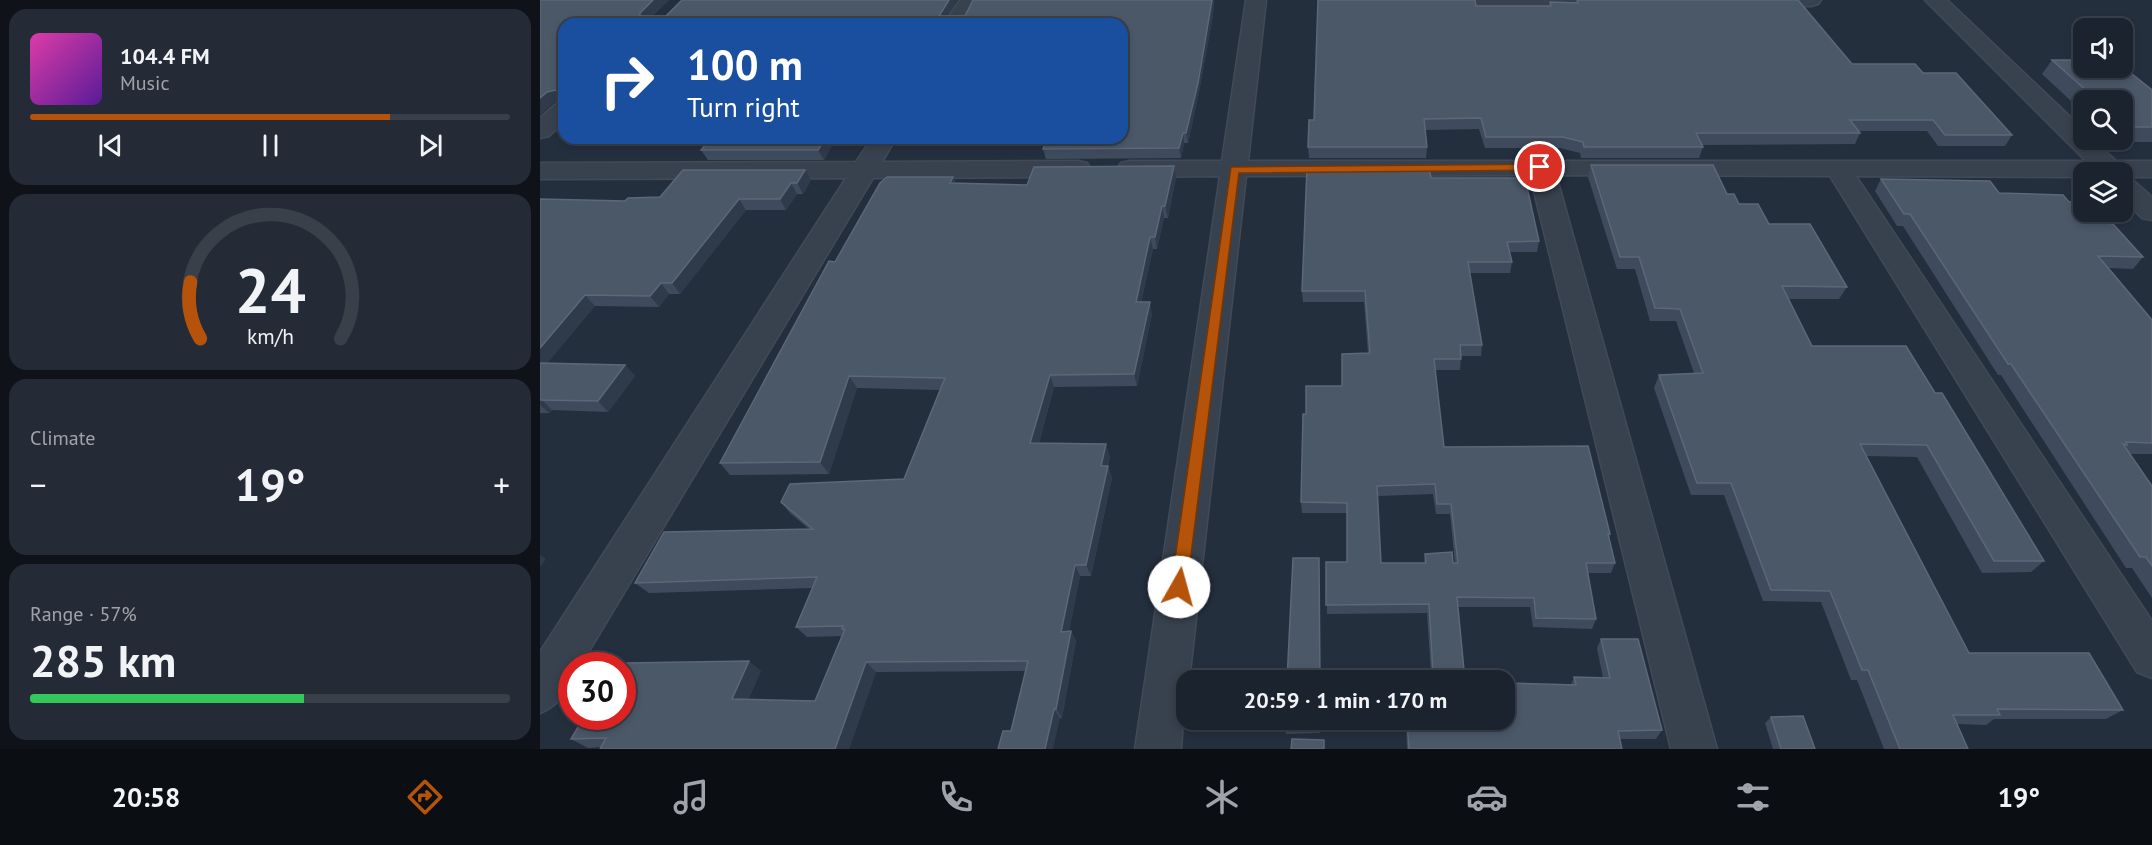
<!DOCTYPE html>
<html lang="en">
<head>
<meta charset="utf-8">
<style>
  :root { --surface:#1b232e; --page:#242b36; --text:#f1f3f6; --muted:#a0a4aa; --line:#39404a; --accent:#b45309 }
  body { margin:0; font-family:"PT Sans",sans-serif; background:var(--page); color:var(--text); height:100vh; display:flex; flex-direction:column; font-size:22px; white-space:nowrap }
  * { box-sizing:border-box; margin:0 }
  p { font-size:20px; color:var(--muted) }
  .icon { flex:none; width:33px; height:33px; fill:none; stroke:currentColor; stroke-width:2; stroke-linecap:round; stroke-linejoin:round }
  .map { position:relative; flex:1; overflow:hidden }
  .panel { display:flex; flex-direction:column; gap:9px; padding:9px; background:#0f1319; width:540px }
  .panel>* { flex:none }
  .guide { position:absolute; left:18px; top:18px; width:570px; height:126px; border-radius:18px; box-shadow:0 3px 9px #0003,0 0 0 2px var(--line); background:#1a4fa0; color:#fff; overflow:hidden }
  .buttons { position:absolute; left:1533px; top:18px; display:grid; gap:12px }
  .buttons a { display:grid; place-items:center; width:60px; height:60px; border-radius:12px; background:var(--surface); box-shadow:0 3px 9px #0003,0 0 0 2px var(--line); font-size:30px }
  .speed { position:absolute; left:18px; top:652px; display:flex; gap:12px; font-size:30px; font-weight:700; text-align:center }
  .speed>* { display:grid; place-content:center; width:78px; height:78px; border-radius:50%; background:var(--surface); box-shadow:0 3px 9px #0003,0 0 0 2px var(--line); line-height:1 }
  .speed .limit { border:9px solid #d22; background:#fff; color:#111 }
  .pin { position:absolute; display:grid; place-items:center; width:51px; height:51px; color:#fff; margin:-26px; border:3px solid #fff; border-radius:50%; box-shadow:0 2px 6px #0007 }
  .me { position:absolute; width:66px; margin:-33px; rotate:7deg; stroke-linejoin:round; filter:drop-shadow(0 0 4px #0008) }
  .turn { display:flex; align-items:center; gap:21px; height:126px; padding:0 30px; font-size:27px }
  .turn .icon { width:78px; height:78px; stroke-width:2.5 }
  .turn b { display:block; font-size:42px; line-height:51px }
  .big { font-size:45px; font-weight:700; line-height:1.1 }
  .panel .widget { flex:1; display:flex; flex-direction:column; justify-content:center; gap:9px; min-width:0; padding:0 21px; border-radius:18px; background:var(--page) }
  .panel .dial { align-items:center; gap:0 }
  .dial svg { height:156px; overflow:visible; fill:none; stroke:var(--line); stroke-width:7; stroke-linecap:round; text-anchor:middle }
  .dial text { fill:var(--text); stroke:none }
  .song { display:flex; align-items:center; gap:18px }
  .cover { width:72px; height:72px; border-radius:9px; background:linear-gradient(135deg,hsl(320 70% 55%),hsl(270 70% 35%)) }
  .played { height:6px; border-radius:3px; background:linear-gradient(90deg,var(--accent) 75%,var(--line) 75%) }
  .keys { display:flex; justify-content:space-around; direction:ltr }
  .heat { display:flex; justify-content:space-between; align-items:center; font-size:33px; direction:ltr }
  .charge { height:9px; border-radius:4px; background:linear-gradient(90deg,#34c759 57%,var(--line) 0) }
  .trip { position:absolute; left:636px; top:670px; width:339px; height:60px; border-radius:18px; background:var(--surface); box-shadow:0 3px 9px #0003,0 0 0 2px var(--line); font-weight:700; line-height:60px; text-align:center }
  .tabs { display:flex; height:96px; justify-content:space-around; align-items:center; background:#0b0e12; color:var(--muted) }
  .tabs .icon { width:42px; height:42px }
  .tabs .on { color:var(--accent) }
  .tabs b { font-size:27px; color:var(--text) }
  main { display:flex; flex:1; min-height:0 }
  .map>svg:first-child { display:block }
</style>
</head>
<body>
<main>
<section class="panel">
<div class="widget">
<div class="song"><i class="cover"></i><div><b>104.4 FM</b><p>Music</p></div></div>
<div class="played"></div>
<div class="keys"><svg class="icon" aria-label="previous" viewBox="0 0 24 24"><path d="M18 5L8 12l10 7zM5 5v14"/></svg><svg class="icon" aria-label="pause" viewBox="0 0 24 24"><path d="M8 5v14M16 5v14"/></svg><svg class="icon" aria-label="next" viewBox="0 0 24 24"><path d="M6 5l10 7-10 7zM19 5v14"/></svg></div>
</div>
<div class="widget dial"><svg viewBox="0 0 100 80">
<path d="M14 69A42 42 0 1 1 86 69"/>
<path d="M14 69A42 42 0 0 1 9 40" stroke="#b45309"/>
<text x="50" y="56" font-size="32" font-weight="700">24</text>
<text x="50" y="72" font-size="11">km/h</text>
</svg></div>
<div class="widget"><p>Climate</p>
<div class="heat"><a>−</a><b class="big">19°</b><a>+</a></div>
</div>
<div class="widget"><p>Range · 57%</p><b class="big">285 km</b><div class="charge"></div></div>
</section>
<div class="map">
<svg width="1612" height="749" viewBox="0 0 1612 749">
  <rect width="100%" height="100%" fill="#242f3e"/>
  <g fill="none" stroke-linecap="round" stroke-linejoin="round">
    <defs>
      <path id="minor" d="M420,0H440L426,24H404Z
        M706,0H726L708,161H1546L1385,0H1407L1544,130V140H1553L1576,161H1612V177H1589L1612,197V220L1602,218L1582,198V172H1544V177L1316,176L1612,621V678L1597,672L1290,176L1016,175L1177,749H1131L990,175L706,176L649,681H646L641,749H595L680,176L590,177L581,175L577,169L581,163L590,161H682Z
        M882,0H1091L1092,2L1089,6L1082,8L891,7L884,5Z
        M1203,0H1281L1278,4L1271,6L1212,7L1205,5Z
        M24,102V122L9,136L0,138V118L16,104Z
        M332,138H356L342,162L538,161L547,163L551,169L547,175L538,177L333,178L40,666H32C32,689 21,704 0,713V652L306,178L0,179V163L316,162Z"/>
    </defs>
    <!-- minor casing -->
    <use href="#minor" stroke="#414a57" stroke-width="3"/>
    <!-- minor -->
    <use href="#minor" fill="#38414e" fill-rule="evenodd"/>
  </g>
  <!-- wall -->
  <path fill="#3f4b5c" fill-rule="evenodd" d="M0,0H129L112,16H126L142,0H417L408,16H425L433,0H674L673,15L659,92L648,143H644L641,158L506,159L503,149L582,24H24V122L18,114V101L15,102Z
    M1037,0L1312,64L1383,73L1472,135L1465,146H1398L1387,131H1319L1320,133L1315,144L1161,145L1163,147L1159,158H1041L1040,153L1020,148H945L939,129L885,130L887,147L886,158H769L768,147L774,120L936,6H1009L1010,2L1037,3Z
    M1512,60L1612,90V142H1575L1572,140H1582V100H1544V113L1502,74Z
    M45,138H300L296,144H293L284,160H168L161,150L171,138Z
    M1051,165L1187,194L1229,224L1307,287L1299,299H1248L1272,346L1395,393L1504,561L1491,572L1442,573L1377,457L1326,456L1429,653L1583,710L1566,719H1454L1446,725L1417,724L1428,749H1344L1317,680H1311L1281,602L1223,601L1184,495H1151L1114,388L1119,375L1154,373L1136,321H1110L1095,269H1077L1048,177Z
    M413,177L416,183L487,185L636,178L628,218H624L617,249H613L601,302L612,314L597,386L514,387L499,443L570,456L568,466L572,478L551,576H540L529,631H531L536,641L522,718L471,731L486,671L336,672L309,749H60L61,747L48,748L31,739L221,671L208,700L275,701L302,636L267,637L256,627L273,588L109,593L95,583L269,529L250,513L241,502L364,479L401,390L317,388L289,474L190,475L180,463L295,262Z
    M891,178L999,241L997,252H970L972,262L970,273H930L942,345L941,356H921L920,370H895L904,447L1070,534L1069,537L1075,563L1071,573H1047L1056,619L1052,629L993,627L990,607H918L925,681H864L865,673H891L887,613L787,614L786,562H807V513H762L761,502L766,414L802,386L828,353L824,302H763L762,291ZM893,494L896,514H910L915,563L885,554L884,563H841L838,496Z
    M1341,179L1529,202L1567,223L1603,257L1593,269L1569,268L1612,320V454H1589L1612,486V598L1592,568H1586L1461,375H1458L1363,226H1357L1335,191Z
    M271,180L263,194H257L246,210H206L140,294H129L119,307L55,306L7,363L85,365L95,376L68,412L12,410L9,413H0V199L85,201Z
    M1061,639L1122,730L1116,739H1080L1082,749H867L866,720H964L1031,685L1034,677L1063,678L1057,648Z
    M1231,717L1275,749H1233L1225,723Z
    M780,720V733L746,734L745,728Z"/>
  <!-- shaded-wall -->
  <path fill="#2f3b4b" d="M113,0H129L105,22L100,16V13Z
    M409,0H417L403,24L399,16Z
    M672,0H674L673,15L659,92L648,143L646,133Z
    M16,90L23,100L15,102L0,115V98L7,92Z
    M643,133L644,143L641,158L639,148Z
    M286,138H290L293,144L284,160L278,150Z
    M293,138H300L296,144Z
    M634,166L636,178L628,218L625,206Z
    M265,170L271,180L263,194L257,183Z
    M413,177L418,189L410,183Z
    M251,183L257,194L246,210L240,199Z
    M199,199L206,210L140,294L132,283Z
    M622,206L624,218L617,249L615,237Z
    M610,237L613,249L599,314L596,302Z
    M121,283L129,294L119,307L110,296Z
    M45,295L55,306L0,372V348Z
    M610,302L612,314L597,386L594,374Z
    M85,365L95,376L68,412L58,401Z
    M510,375L514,387L496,455L490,443Z
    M309,376L317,388L289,474L280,462Z
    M1,399L12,410L9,413L0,405Z
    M566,444L570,456L565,478L561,466Z
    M568,466L572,478L551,576L546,565Z
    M0,555L6,559L0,567Z
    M535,565L540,576L527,642L521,632Z
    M531,631L536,641L522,718L516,709Z
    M209,661L221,671L204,709L192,699Z
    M326,662L336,672L309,749H295Z
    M514,709L520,718L513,749H505Z"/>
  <!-- building -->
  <path fill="#4b5868" stroke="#5c6777" stroke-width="1.5" fill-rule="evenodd" d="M0,0H113L100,13V16H126L142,0H409L399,16H425L433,0H672L658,83L646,133H643L639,148L503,149L507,138H582V24H24V114H18L19,92L16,90L7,92L0,98Z
    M778,0H935L936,6H1011L1010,2L1038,3L1037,0H1258L1312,64H1375L1383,73H1416L1472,135H1405L1393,120H1310L1320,133H1156L1163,147H1044L1043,142L1023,137H946L941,118L884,119L887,147H768L769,120H774Z
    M1512,60H1544V68H1582V66L1612,90V127H1586L1582,124V100H1557Z
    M171,138H286L278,150H161Z
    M1051,165H1173L1187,194H1194L1199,204H1218L1229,224H1270L1307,287L1242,286L1272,346H1366L1395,393H1402L1504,561H1454L1387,445L1320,444L1429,653H1549L1583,710L1457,709L1460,715H1413L1428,749H1360L1328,670H1322L1290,591L1231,590L1191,483H1157L1119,375L1163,373L1140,309L1115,308L1099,257H1080Z
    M634,166L625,206H622L615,237H610L596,302H610L594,374L510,375L490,443L566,444L561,466H568L546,565H535L521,632L531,631L516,709H514L505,749H458L463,731H471L488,661L326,662L295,749H60L66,738L31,739L44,717H82V670L86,663L209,661L192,699L275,701L305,629H302L303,626L256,627L277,577L95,583L124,532L273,529L241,502L250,484L364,479L405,378L309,376L280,462L180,463L289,261L295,262L340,183L347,177H413L410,183L487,185L494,167Z
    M767,167H889L891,178H985L999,241L967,242L972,262H928L942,345H920L921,359H894L904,447L1048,446L1070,534H1068L1075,563H1046L1056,619L996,618L994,598L917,597L925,681H865V673H893L889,604L786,605V562H807V503L761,502L763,414H766V386H802V354L830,353L825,291H762ZM895,484L897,504H911L918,563H913L912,552L885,554L886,563H841L837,486Z
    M143,170H265L257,183H251L240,199H199L132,283H121L110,296L45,295L0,348V199L85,201L88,198L120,197Z
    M1341,179L1450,181L1459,193L1523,195L1529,202H1533L1537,206H1544V212H1556L1567,223L1573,224L1603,257L1558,256L1612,320V443L1586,442L1587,445L1583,444L1612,486V566L1606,557H1600L1471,364H1468L1370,214H1364Z
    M0,363L85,365L58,401L0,400Z
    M753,558H779L780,681H747Z
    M1061,639H1098L1122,730L1078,731L1082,749H869L867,720H964V683L1036,685L1034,677L1070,678Z
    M1263,716L1275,749H1241L1231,717Z
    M746,720H780V727L745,728Z
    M752,739L784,740V749H751Z"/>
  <!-- route -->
  <path fill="#b45309" stroke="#753606" stroke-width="1.5" d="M1000,164L1006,167L1004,170L699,173L647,587L645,592L639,594L633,592L631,587L691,167Z"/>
</svg>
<div class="buttons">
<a><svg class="icon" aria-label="sound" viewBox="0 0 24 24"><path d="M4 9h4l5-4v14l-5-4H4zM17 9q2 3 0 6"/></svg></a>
<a><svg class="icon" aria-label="search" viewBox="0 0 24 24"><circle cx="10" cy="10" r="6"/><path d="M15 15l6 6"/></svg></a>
<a><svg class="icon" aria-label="layers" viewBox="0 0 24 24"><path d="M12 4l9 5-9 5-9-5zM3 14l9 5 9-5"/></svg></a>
</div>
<div class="speed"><div class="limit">30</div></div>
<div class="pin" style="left:1000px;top:167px;background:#d93025"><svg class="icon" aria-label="arrive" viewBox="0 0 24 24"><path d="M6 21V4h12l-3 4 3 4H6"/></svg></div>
<svg class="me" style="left:639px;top:587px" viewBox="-20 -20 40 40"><circle r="19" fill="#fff"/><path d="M0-13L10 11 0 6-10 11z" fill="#b45309"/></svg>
<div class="trip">20:59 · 1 min · 170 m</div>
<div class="guide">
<div class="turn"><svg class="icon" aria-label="right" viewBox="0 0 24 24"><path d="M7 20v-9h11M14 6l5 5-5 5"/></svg><div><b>100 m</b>Turn right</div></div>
</div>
</div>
</main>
<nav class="tabs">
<b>20:58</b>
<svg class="icon on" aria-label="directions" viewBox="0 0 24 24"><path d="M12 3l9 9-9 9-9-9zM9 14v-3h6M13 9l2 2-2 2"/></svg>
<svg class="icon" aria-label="music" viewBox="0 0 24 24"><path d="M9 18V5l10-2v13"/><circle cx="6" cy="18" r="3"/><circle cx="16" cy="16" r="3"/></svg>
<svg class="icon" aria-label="phone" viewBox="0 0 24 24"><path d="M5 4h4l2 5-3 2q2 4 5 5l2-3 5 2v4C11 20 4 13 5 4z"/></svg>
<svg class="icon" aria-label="climate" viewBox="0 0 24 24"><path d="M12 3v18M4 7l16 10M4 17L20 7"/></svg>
<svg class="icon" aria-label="car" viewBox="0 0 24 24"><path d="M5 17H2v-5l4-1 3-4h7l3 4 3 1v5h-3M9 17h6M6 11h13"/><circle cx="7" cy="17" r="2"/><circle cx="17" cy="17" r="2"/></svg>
<svg class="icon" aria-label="filters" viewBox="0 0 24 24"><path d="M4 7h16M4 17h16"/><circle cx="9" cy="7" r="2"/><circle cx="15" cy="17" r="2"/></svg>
<b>19°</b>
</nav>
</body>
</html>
